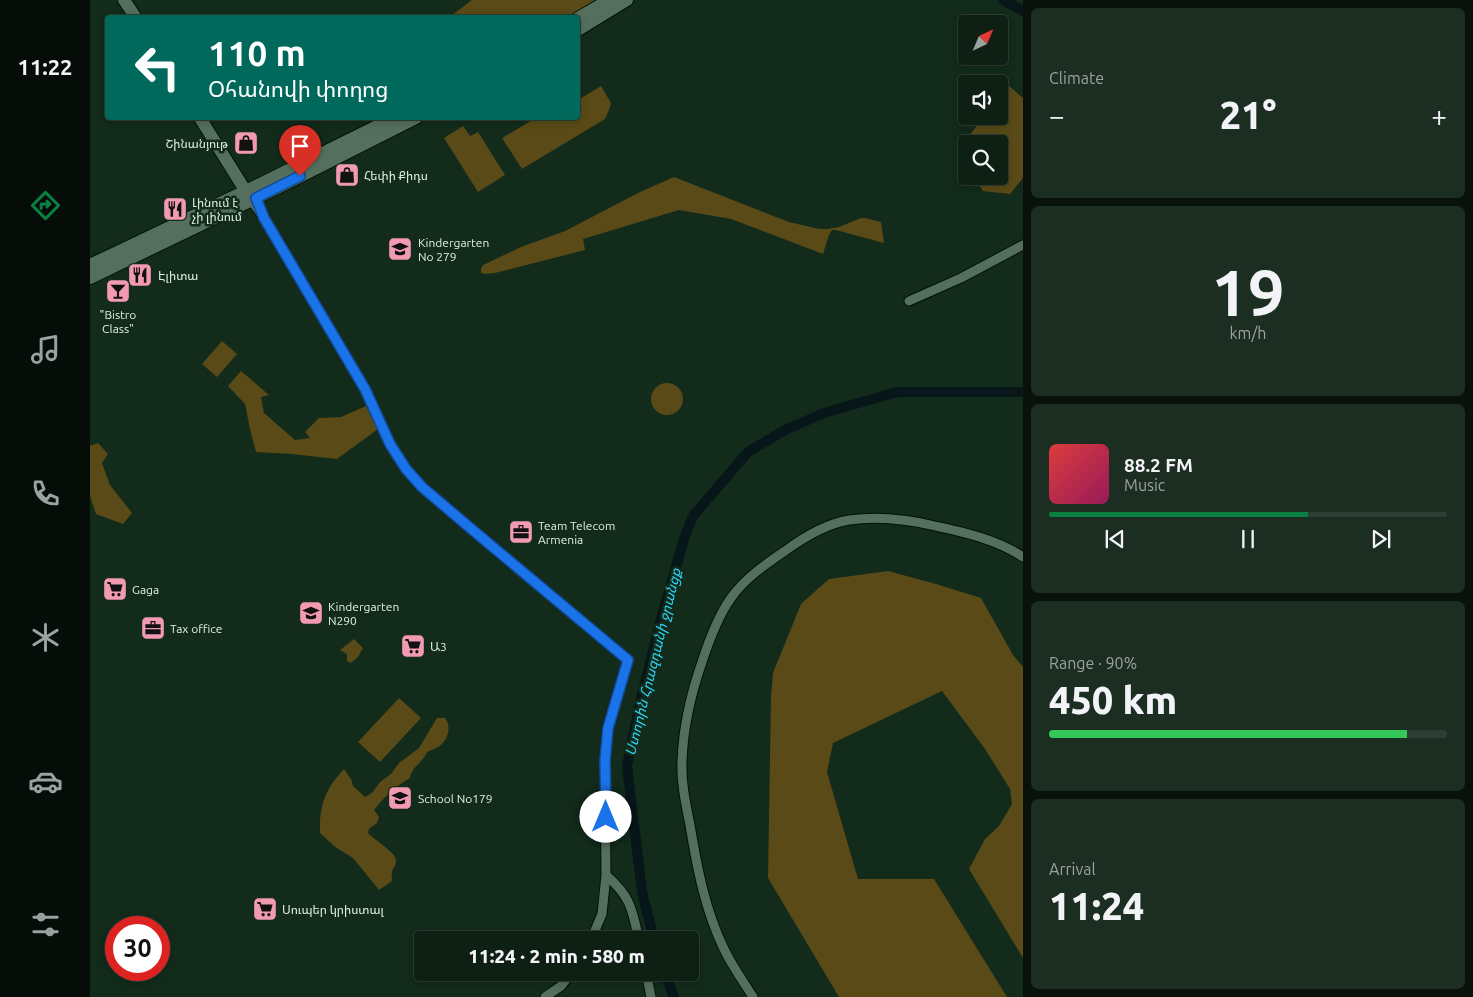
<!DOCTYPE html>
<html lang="en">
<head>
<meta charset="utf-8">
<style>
  :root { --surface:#0e2014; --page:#1c2d22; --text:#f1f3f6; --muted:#9ba3a0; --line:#2e3e34; --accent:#0b8043 }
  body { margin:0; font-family:Ubuntu,"Noto Sans Armenian",sans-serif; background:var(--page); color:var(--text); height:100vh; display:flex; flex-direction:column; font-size:19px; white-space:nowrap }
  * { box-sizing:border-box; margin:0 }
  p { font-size:16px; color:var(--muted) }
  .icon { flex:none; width:28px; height:28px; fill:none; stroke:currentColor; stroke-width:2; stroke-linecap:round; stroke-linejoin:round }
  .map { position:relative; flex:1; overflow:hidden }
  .panel { display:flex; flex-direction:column; gap:8px; padding:8px; background:#08120b; width:450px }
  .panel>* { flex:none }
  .top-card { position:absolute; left:15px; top:15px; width:475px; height:105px; border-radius:5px; box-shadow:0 2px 8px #0003,0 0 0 1px var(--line); background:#00695c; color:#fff; overflow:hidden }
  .needle { width:32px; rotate:44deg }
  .tools { position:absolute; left:868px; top:15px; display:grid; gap:10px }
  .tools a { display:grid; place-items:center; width:50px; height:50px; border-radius:5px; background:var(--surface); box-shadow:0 2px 8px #0003,0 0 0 1px var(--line); font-size:25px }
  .speed { position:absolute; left:15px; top:916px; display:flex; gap:10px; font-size:25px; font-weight:700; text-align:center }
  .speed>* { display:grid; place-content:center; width:65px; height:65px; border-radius:50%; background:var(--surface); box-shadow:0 2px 8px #0003,0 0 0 1px var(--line); line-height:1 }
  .speed .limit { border:8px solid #d22; background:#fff; color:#111 }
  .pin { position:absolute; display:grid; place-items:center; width:42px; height:42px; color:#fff; margin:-51px -21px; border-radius:50% 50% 50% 0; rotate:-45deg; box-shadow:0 0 5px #0007 }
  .pin .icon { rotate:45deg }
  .me { position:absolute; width:55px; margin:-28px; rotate:0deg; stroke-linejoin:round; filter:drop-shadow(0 0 4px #0008) }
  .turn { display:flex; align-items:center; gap:18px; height:105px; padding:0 20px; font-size:22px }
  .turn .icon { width:65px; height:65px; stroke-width:2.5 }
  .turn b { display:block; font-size:35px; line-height:42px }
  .big { font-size:38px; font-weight:800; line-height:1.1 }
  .panel .card { flex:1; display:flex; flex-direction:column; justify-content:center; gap:8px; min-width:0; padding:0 18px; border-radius:8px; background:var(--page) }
  .panel .dial { align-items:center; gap:0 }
  .dial b { font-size:65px; line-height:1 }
  .song { display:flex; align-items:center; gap:15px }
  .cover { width:60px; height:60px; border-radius:8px; background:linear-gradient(135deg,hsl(0 70% 55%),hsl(330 70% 35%)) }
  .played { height:5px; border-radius:2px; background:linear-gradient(90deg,var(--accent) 65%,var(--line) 65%) }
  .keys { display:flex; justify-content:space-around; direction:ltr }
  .heat { display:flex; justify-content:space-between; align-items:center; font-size:28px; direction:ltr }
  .charge { height:8px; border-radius:4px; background:linear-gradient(90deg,#34c759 90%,var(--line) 0) }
  .trip { position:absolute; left:324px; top:931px; width:285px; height:50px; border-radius:5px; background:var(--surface); box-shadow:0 2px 8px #0003,0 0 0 1px var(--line); font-weight:800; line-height:50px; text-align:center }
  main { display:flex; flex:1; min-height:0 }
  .menu { display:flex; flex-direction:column; width:90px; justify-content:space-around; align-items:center; background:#060d08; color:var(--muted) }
  .menu .icon { width:35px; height:35px }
  .menu .on { color:var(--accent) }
  .menu b { font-size:22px; color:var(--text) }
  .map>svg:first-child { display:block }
</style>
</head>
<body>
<main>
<nav class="menu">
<b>11:22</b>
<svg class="icon on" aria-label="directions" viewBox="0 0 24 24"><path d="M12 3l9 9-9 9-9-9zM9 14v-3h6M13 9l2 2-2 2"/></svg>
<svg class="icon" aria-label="music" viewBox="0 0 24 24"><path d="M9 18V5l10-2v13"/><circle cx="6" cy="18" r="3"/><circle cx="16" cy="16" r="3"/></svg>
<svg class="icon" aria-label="phone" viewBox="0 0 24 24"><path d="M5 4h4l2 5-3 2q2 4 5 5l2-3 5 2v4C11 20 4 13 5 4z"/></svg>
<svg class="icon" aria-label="climate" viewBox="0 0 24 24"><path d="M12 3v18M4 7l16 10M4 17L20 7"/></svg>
<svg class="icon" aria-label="car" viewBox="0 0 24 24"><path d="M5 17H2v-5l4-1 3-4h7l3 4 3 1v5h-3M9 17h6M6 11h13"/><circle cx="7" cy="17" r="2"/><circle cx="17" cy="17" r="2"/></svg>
<svg class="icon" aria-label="filters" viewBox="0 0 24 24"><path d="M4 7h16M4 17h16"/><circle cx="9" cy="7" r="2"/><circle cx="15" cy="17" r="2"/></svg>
</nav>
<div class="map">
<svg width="933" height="997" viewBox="0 0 933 997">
  <rect width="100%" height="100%" fill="#122b1b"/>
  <!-- green -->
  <path fill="#594a17" d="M382,0H518L485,17L358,18Z
    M918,85L933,98V178L920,194L893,191L883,176H909V144H876V166L867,152L894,116H909V98Z
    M511,86L521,103L519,110L515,119L432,169L412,138L446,118H488V100Z
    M373,126L380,136L388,132L415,175L388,192L354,138Z
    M584,177L699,222L729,229H738L749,227L771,218H775L791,222L794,243L746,230H742L739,235L733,254L641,219L589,210L493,239L495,250L405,273L396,274L391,273V269L393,265L431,247L475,231L550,192Z
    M132,341L147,354L127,377L112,364Z
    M151,371L179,395L171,397L174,413L205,440L220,438L215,432L229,418L251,417L276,406L288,429L247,459L202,454L166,452L160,429L155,404L138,386Z
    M561 399a16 16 0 1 1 32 0a16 16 0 1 1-32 0Z
    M8,443L18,454L12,463L20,485L42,513L33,524L6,514L0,496V446Z
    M798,571L846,584L891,598L923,655L933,667V958L879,869L895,839L909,826L922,804L920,789L895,749L852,691L743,743L737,772L768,879H844L917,997H749L678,878L681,697L683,673L711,604L739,579Z
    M264,639L273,648L268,657L261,663L257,661V654L250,650Z
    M309,698L331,718L290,762L268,742Z
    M347,718H355C362,726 358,741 348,747C345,749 340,750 337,752C332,764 322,766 320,778C306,786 294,797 284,810L289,817L287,823L279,829L278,833C284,840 308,853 306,862C306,866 302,869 302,873C301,876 302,879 302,881L289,890L263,858L244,846L230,833C229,806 235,789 254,769L261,779L263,786L275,797L282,793L290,782L301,774L309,763L329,748Z"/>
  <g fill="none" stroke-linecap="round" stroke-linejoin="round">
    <!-- canal -->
    <path stroke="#071619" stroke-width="10" d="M913,0L933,11
      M564,940L552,892L537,766L549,707L571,619L595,536L603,516L658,452L695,430L734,413L807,392H933
      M574,972L584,997"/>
    <defs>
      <path id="minor" d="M161,200L174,218L275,389L300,444L316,469L332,487L385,532L538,660L517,728L515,760L516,875L512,914L501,940
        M819,301L871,278L933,245
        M516,875C541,897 542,909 549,940
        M556,972L561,997
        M455,997L471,986L482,972
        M663,997C653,981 642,966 634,949C615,910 607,867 600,825C596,805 591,783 592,762C593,726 601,693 613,659C620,638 628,616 641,598C655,578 676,564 695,551C714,537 735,524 759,520C789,516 816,519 845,526C876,533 906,539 933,557"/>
      <path id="secondary" d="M34,0L46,18
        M488,18L519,0
        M488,30L537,0
        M110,118L160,198
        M0,265L160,189L303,118
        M0,278L193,185L326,118"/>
    </defs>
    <!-- minor casing -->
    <use href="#minor" stroke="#001306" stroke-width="11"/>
    <!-- secondary casing -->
    <use href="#secondary" stroke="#001306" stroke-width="14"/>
    <!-- minor -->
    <use href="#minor" stroke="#546f5d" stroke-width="9"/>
    <!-- secondary -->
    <use href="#secondary" stroke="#546f5d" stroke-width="12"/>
  </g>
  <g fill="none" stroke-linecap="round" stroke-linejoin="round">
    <defs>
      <path id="route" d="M210,176L166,198L174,218L275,389L300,444L316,469L332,487L385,532L538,660L518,728L515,760L516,817"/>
    </defs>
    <!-- route casing -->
    <use href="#route" stroke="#114b97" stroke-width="12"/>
    <!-- route -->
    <use href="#route" stroke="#1a73e8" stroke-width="9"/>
  </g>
  <!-- icons -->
  <defs>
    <symbol id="shop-square" viewBox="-11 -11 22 22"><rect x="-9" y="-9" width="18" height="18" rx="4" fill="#f19ab2" stroke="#122b1b"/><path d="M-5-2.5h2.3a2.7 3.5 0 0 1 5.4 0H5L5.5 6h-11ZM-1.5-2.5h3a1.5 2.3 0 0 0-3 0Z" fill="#111"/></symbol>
    <symbol id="restaurant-square" viewBox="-11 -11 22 22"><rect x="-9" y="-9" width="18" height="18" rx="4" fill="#f19ab2" stroke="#122b1b"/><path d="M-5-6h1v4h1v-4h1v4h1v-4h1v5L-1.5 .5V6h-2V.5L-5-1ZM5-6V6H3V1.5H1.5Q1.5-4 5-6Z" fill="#111"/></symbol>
    <symbol id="school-square" viewBox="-11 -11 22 22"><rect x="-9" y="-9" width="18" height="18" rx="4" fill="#f19ab2" stroke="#122b1b"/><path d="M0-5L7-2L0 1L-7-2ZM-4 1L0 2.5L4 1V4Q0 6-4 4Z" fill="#111"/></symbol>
    <symbol id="bar-square" viewBox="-11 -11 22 22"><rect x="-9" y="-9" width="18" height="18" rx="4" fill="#f19ab2" stroke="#122b1b"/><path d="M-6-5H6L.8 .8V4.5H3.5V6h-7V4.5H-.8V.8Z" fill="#111"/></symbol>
    <symbol id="office-square" viewBox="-11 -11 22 22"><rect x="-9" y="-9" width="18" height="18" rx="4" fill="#f19ab2" stroke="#122b1b"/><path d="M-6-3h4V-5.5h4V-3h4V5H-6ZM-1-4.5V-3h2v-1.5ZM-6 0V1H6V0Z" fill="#111"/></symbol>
    <symbol id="supermarket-square" viewBox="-11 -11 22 22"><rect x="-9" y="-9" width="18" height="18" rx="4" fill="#f19ab2" stroke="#122b1b"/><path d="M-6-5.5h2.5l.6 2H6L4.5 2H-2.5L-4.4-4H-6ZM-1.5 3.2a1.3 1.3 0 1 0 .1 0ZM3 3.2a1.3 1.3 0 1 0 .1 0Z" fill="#111"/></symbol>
  </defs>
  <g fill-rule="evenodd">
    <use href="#shop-square" x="142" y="129" width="28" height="28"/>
    <use href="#shop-square" x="243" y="161" width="28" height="28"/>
    <use href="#restaurant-square" x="71" y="195" width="28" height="28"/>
    <use href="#school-square" x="296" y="235" width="28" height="28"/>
    <use href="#restaurant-square" x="36" y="261" width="28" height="28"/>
    <use href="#bar-square" x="14" y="277" width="28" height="28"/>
    <use href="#office-square" x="417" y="518" width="28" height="28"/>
    <use href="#supermarket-square" x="11" y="575" width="28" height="28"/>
    <use href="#school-square" x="207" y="599" width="28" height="28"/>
    <use href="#office-square" x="49" y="614" width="28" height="28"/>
    <use href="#supermarket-square" x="309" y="632" width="28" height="28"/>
    <use href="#school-square" x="296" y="784" width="28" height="28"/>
    <use href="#supermarket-square" x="161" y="895" width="28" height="28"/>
  </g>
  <g text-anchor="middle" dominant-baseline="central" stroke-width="5" stroke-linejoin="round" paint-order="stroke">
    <!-- poi labels -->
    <g font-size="12" fill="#e0f0e5" stroke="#122b1b" text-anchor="start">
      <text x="138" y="143" text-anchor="end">Շինանյութ</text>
      <text x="274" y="175">Հեփի Քիդս</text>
      <text x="102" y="202">Լինում է<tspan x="102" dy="14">չի լինում</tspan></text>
      <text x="328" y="242">Kindergarten<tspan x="328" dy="14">No 279</tspan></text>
      <text x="68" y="275">Էլիտա</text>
      <text x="28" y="314" text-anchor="middle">"Bistro<tspan x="28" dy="14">Class"</tspan></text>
      <text x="448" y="525">Team Telecom<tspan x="448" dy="14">Armenia</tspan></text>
      <text x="42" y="589">Gaga</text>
      <text x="238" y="606">Kindergarten<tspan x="238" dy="14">N290</tspan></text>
      <text x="80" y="628">Tax office</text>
      <text x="340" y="646">Ա3</text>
      <text x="328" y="798">School No179</text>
      <text x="192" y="909">Սուպեր կրիստալ</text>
    </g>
    <!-- water labels -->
    <g font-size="14" font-style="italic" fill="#2ad7fa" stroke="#122b1b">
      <text transform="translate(563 662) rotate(-76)">Ստորին Հրազդանի ջրանցք</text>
    </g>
  </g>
</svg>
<div class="tools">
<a><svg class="needle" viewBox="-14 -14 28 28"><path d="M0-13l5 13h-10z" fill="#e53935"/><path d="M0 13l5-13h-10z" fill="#9ba3a0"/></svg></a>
<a><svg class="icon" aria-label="sound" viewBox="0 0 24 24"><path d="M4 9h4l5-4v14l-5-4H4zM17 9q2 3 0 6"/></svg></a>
<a><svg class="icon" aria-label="search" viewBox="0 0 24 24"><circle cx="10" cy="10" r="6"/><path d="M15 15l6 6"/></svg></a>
</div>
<div class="speed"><div class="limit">30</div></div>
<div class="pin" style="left:210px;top:176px;background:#d93025"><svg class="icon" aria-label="arrive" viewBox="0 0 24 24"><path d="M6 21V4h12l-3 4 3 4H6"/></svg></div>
<svg class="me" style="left:516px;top:817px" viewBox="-20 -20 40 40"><circle r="19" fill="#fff"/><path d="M0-13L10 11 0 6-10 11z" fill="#1a73e8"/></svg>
<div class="trip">11:24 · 2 min · 580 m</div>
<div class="top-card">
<div class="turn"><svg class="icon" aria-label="left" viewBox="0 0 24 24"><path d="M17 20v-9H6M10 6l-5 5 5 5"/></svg><div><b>110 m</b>Օհանովի փողոց</div></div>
</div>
</div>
<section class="panel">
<div class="card"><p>Climate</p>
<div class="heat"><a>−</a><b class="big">21°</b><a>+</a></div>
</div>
<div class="card dial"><b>19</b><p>km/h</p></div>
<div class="card">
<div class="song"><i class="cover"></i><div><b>88.2 FM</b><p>Music</p></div></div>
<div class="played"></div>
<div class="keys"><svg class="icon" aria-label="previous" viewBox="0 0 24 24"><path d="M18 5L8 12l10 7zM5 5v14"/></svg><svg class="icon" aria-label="pause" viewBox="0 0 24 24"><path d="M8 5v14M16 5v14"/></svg><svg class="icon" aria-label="next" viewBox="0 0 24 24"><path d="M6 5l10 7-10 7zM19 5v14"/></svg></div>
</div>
<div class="card"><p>Range · 90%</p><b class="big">450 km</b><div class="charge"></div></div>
<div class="card"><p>Arrival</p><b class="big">11:24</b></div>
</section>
</main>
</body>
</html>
